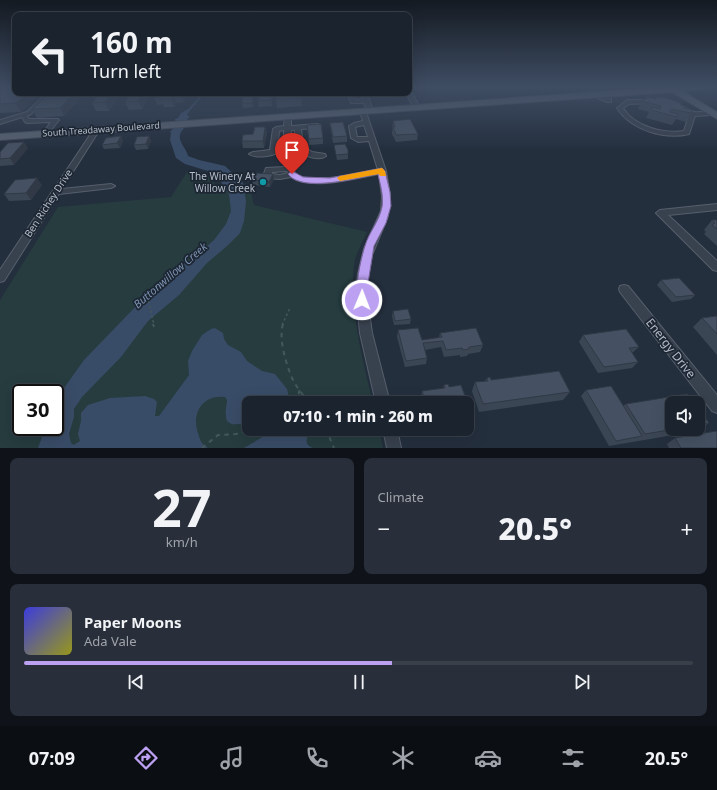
<!DOCTYPE html>
<html lang="en">
<head>
<meta charset="utf-8">
<style>
  :root { --surface:#1b232e; --page:#282f3a; --text:#f1f3f6; --muted:#a0a4aa; --line:#39404a; --accent:#bca0f2 }
  body { margin:0; font-family:"Noto Sans",sans-serif; background:var(--page); color:var(--text); height:100vh; display:flex; flex-direction:column; font-size:15px; white-space:nowrap }
  * { box-sizing:border-box; margin:0 }
  p { font-size:13px; color:var(--muted) }
  .icon { flex:none; width:22px; height:22px; fill:none; stroke:currentColor; stroke-width:2; stroke-linecap:round; stroke-linejoin:round }
  .map { position:relative; height:448px; overflow:hidden }
  .drawer { display:flex; flex-direction:column; gap:10px; padding:10px; background:#0f1319; flex:1 }
  .drawer>* { flex:none }
  .hud { position:absolute; left:12px; top:12px; width:400px; height:84px; border-radius:8px; box-shadow:0 4px 16px #0002,0 0 0 1px var(--line); background:#1b232e; color:var(--text); overflow:hidden }
  .controls { position:absolute; left:665px; top:396px; display:grid; gap:8px }
  .controls a { display:grid; place-items:center; width:40px; height:40px; border-radius:8px; background:var(--surface); box-shadow:0 4px 16px #0002,0 0 0 1px var(--line); font-size:20px }
  .speed { position:absolute; left:12px; top:384px; display:flex; gap:8px; font-size:20px; font-weight:700; text-align:center }
  .speed>* { display:grid; place-content:center; width:52px; height:52px; border-radius:50%; background:var(--surface); box-shadow:0 4px 16px #0002,0 0 0 1px var(--line); line-height:1 }
  .speed .limit { border:2px solid #111; border-radius:6px; background:#fff; color:#111 }
  .pin { position:absolute; display:grid; place-items:center; width:34px; height:34px; color:#fff; margin:-41px -17px; border-radius:50% 50% 50% 0; rotate:-45deg; box-shadow:0 0 4px #0007 }
  .pin .icon { rotate:45deg }
  .me { position:absolute; width:44px; margin:-22px; rotate:1deg; stroke-linejoin:round; filter:drop-shadow(0 0 3px #0008) }
  .turn { display:flex; align-items:center; gap:14px; height:84px; padding:0 12px; font-size:18px }
  .turn .icon { width:52px; height:52px; stroke-width:2.5 }
  .turn b { display:block; font-size:28px; line-height:34px }
  .big { font-size:30px; font-weight:800; line-height:1.1 }
  .drawer .card { flex:1; display:flex; flex-direction:column; justify-content:center; gap:6px; min-width:0; padding:0 14px; border-radius:8px; background:var(--page) }
  .drawer .dial { align-items:center; gap:0 }
  .dial b { font-size:52px; line-height:1 }
  .song { display:flex; align-items:center; gap:12px }
  .cover { width:48px; height:48px; border-radius:6px; background:linear-gradient(135deg,hsl(240 70% 55%),hsl(60 70% 35%)) }
  .played { height:4px; border-radius:2px; background:linear-gradient(90deg,var(--accent) 55%,var(--line) 55%) }
  .keys { display:flex; justify-content:space-around; direction:ltr }
  .heat { display:flex; justify-content:space-between; align-items:center; font-size:22px; direction:ltr }
  .drawer .tiles { flex:1; display:grid; gap:10px; grid-template-columns:1fr 1fr }
  .card:last-child { grid-column:span 2 }
  .trip { position:absolute; left:242px; top:396px; width:232px; height:40px; border-radius:8px; background:var(--surface); box-shadow:0 4px 16px #0002,0 0 0 1px var(--line); font-weight:800; line-height:40px; text-align:center }
  .dock { display:flex; height:64px; justify-content:space-around; align-items:center; background:#0b0e12; color:var(--muted) }
  .dock .icon { width:28px; height:28px }
  .dock .current { color:var(--accent) }
  .dock b { font-size:18px; color:var(--text) }
  .map>svg:first-child { display:block }
</style>
</head>
<body>
<div class="map">
<svg width="717" height="448" viewBox="0 0 717 448">
  <rect width="100%" height="100%" fill="#242f3e"/>
  <!-- green -->
  <path fill="#263c3f" fill-rule="evenodd" d="M187,172L208,176L221,191L250,188L254,205L367,232C363,241 357,251 355,260C347,301 363,362 373,403H249V429H379L383,448H0V300L58,207L171,197ZM21,393H55V427H21Z"/>
  <!-- water -->
  <path fill="#394c67" d="M192,107L187,115L190,117L187,119L188,121C186,125 184,128 181,132C176,140 187,149 188,156L199,160L225,166L243,183L246,201L244,221L240,233L227,246L207,263L179,295L148,321L121,357L82,397L74,409V417L69,434L71,443L74,445L80,441L78,434L81,421V413L88,405L110,398L145,396L154,399L157,402L155,416H159L189,375L188,361L192,351L202,335L211,329L215,328L223,333L224,339L228,345L241,352L247,361L262,371L275,374L287,389L289,397L288,402L249,403V422C241,424 226,428 226,416C225,410 227,405 227,400L225,397C203,394 191,413 198,433C200,440 201,444 208,448H38L42,437L39,435L41,427H55V394L64,388L84,360L141,301L168,275L198,254L214,240L226,224L231,211L229,194L217,176L211,172L185,164L176,158L170,140L171,133L170,132C174,129 176,124 175,119L178,118L181,113Z
    M276,429H310C307,438 303,444 313,448H244Z"/>
  <g fill="none" stroke-linecap="round" stroke-linejoin="round">
    <!-- stream -->
    <path stroke="#394c67" stroke-width="2" d="M188,111L204,93"/>
    <defs>
      <path id="minor" d="M409,91L412,93L420,108L419,109L414,108L406,93H409Z
        M47,93H53L31,114L27,116L29,119H58L59,120L48,134L46,135L43,133L51,122L27,123L25,122L22,117L0,124V120L27,112Z
        M347,93H353L355,100L363,99L361,93H367L373,111L372,112H368L364,103H351Z
        M606,93L611,94V102H607L591,95L594,93L606,98Z
        M627,100H656V102L654,103L629,104L623,108C635,127 664,134 684,131L689,115L680,109V107C686,106 689,111 695,112C701,113 709,109 714,113L711,115L695,116L689,134C665,140 631,130 617,108Z
        M363,110L366,112L386,171L390,196L388,216L372,255L366,290L372,333L390,403H376L360,333L356,290L358,274L364,249L381,211L382,196L379,174C357,178 310,191 291,177L280,179L264,178L263,176L266,168L285,167L284,154V130L279,131L277,153C270,157 255,158 249,154L253,152L270,150L273,129L276,127L284,126L285,117L288,115L291,117V126L318,124L321,126L318,128L301,129L303,146L312,152L325,154L326,156C318,162 299,155 295,146C294,141 295,134 295,130H291C291,141 289,164 295,173C306,186 362,173 378,170L369,141L358,142L351,138L349,126L354,123L363,121L360,112ZM364,125L368,137H357L355,127ZM287,171L288,173L280,175L272,174V172Z
        M97,127L100,129L62,189L111,184L115,186L111,188L59,194L4,281L0,282V270L94,129Z
        M717,204V210L668,215L717,261V271L713,270L656,213L660,210Z
        M624,285L628,286L717,395V413L712,411L620,292L619,289L620,286Z
        M383,429H397L401,448H387Z"/>
      <path id="major" d="M669,87H710L706,89L682,91L717,112V119L672,92L0,140V134Z"/>
    </defs>
    <!-- minor casing -->
    <use href="#minor" stroke="#565f6c" stroke-width="2"/>
    <!-- major casing -->
    <use href="#major" stroke="#414a57" stroke-width="2"/>
    <!-- path-far1 -->
    <path stroke="#44595c" stroke-width="1.5" stroke-dasharray="2.5 2.5" stroke-linecap="butt" d="M146,291L154,325
      M282,325L290,308"/>
    <!-- path -->
    <path stroke="#44595c" stroke-width="2" stroke-dasharray="4.5 4.5" stroke-linecap="butt" d="M153,324L154,327
      M283,324C278,339 287,368 294,382C298,389 304,396 309,403
      M296,403L300,389
      M326,429L334,448
      M202,448L218,435L236,434L253,429"/>
    <!-- minor -->
    <use href="#minor" fill="#38414e" fill-rule="evenodd"/>
    <!-- major -->
    <use href="#major" fill="#56606e" fill-rule="evenodd"/>
  </g>
  <!-- wall -->
  <path fill="#3b4654" d="M0,87L15,93H41L21,112L0,113Z
    M479,87H504V89H481Z
    M521,87H526L525,91Z
    M85,93L64,116L37,118L32,109Z
    M121,93L109,111H96L92,103Z
    M126,93H151L142,109L129,110L125,102L129,96H127Z
    M156,93H190L188,96H186L184,102L176,103L174,107H164L163,104L157,105L154,97Z
    M221,93L220,97L210,98L209,94Z
    M243,93H253L254,96L253,107L243,108L242,103Z
    M301,93L302,106L277,108L276,99Z
    M272,95V106L259,107L258,101Z
    M643,99L681,105L684,108L691,113L686,122L676,119L672,125L646,118L649,112L638,109Z
    M393,121L418,134L417,140L396,142L392,134Z
    M330,123L347,136V142L333,143L331,129Z
    M307,125L323,138V144L309,145Z
    M265,127L267,133L264,148H243L242,141Z
    M121,136L123,141L120,148L104,149L102,145Z
    M149,136L151,141L148,149L136,150L134,145Z
    M334,145L348,150V159L337,160Z
    M28,148L14,165L0,166V152Z
    M274,179L270,187L253,185L252,180Z
    M42,185L31,200L9,201L4,194Z
    M712,220H717V246L704,234L706,232L704,230Z
    M661,280L695,295L691,299L672,302L657,285Z
    M393,311L411,319L410,324L394,325L392,316Z
    M717,316V355L693,327L702,318Z
    M398,330L422,340L439,338L440,333L483,345L480,352L468,354L467,356L460,357V355L444,357L441,347L425,350L427,358L426,364L405,367L397,337Z
    M583,335L639,347L632,353L638,362L632,368L598,373L579,342Z
    M487,378L491,380L570,392L563,400L479,412L472,391L475,382L485,381Z
    M448,384L449,387L461,385L469,407L467,411V403H422L421,397L422,391L443,388L444,385Z
    M586,390L623,406L626,404L672,429H698V408L709,423L697,431L609,446L581,396Z
    M675,438L717,448H669L667,444Z"/>
  <!-- shaded-wall -->
  <path fill="#303945" d="M0,87H6L0,97Z
    M28,93H41L21,112L16,103Z
    M74,93H85L64,116L60,108Z
    M112,93H121L109,111L105,102Z
    M143,93H151L142,109L138,101Z
    M182,93H185L186,97L184,102L181,94Z
    M253,93L254,96L253,107L252,103Z
    M271,93H272V106L271,100Z
    M174,95L176,103L174,107L172,99Z
    M265,127L267,133L264,148L263,141Z
    M121,136L123,141L120,148L117,143Z
    M149,136L151,141L148,149L146,144Z
    M24,142L28,148L14,165L10,158Z
    M273,174L274,179L270,187L269,182Z
    M37,178L42,185L31,200L26,193Z"/>
  <!-- building -->
  <path fill="#455162" stroke="#303945" d="M5,87H15V93H28L16,103L0,104V92Z
    M49,93H74L60,108L32,109Z
    M100,93H112L105,102L92,103Z
    M131,93H143L138,101L125,102Z
    M156,93H182L181,94L174,95L172,99H161L163,96L154,97Z
    M209,93H219L209,94Z
    M243,93H253L252,103H242Z
    M259,93H271V100L258,101Z
    M276,93H301V98L276,99Z
    M647,97L656,99L657,97L666,98L681,103V105L685,106L684,108L692,110L691,113L671,109L670,112L678,114L677,117L651,110L652,107L660,109L661,106L642,101L643,99H646Z
    M410,119L418,134L396,135L393,127H395L393,121Z
    M343,122L347,136L333,137L330,123Z
    M321,124L323,138L309,139L307,125Z
    M255,127H265L263,141H242L243,135L253,134Z
    M121,136L117,143L102,145L106,138Z
    M149,136L146,144L134,145L137,137Z
    M24,142L10,158L0,159V152L8,143Z
    M345,144L348,150V154L336,155L334,145Z
    M256,173L273,174L269,182L252,180Z
    M37,178L26,193L4,194L15,180Z
    M712,220H717V229L712,225L715,223Z
    M679,278L695,295L676,297L661,280Z
    M408,309L411,319L395,321L393,311Z
    M717,316V334L702,318Z
    M418,328L422,340L442,337L440,333L476,328L483,345L469,347V349L463,350L462,348L446,350L443,341L423,343L427,358L406,361L398,330Z
    M626,329L639,347L629,348L638,362L604,367L583,335Z
    M559,371L570,392L483,404L475,382L488,381L487,378L490,377L491,380Z
    M448,384L449,387L461,385L469,407L467,408V403H426L422,391L445,388L444,385Z
    M611,386L642,436L616,441L586,390Z
    M687,394L694,403H672V429H675L645,434L626,404Z
    M698,408L709,423L698,425Z
    M716,431L717,432V448H681L675,438Z"/>
  <!-- sky -->
  <linearGradient id="sky" x2="0" y2="1"><stop stop-color="#141a22"/><stop offset="0.58" stop-color="#3f4d63"/><stop offset="1" stop-color="#3f4d63" stop-opacity="0"/></linearGradient>
  <rect width="717" height="150" fill="url(#sky)"/>
  <!-- route -->
  <path fill="#bca0f2" stroke="#7a689d" d="M382,168L385,171L390,192L391,206L386,223L374,246L367,289L368,300L366,303L362,305L359,303C353,293 361,258 365,246C369,232 379,222 382,207C384,196 380,184 378,174C357,178 302,193 288,174L292,171L303,177L330,178Z"/>
  <!-- slow -->
  <path fill="#f59e0b" d="M382,168L385,171L386,176H380L379,174L340,181L337,178L340,176Z"/>
  <!-- markers -->
  <circle fill="#0f9aa8" stroke="#1d2633" stroke-width="1.5" cx="263" cy="182" r="4"/>
  <g text-anchor="middle" dominant-baseline="central" stroke-width="3.5" stroke-linejoin="round" paint-order="stroke">
    <!-- far-street labels -->
    <g font-size="9" fill="#b4bcc9" stroke="#1d2633">
      <text transform="translate(101 129) rotate(-4)">South Treadaway Boulevard</text>
    </g>
    <!-- poi labels -->
    <g font-size="10" fill="#b4bcc9" stroke="#1d2633" text-anchor="end">
      <text x="255" y="176">The Winery At<tspan x="255" dy="12">Willow Creek</tspan></text>
    </g>
    <!-- street labels -->
    <g font-size="10" fill="#b4bcc9" stroke="#1d2633">
      <text transform="translate(48 203) rotate(-57)">Ben Richey Drive</text>
    </g>
    <!-- water labels -->
    <g font-size="11" font-style="italic" fill="#7c92b1" stroke="#1d2633">
      <text transform="translate(170 275) rotate(-41)">Buttonwillow Creek</text>
    </g>
    <!-- near-street labels -->
    <g font-size="12" fill="#b4bcc9" stroke="#1d2633">
      <text transform="translate(671 348) rotate(52)">Energy Drive</text>
    </g>
  </g>
</svg>
<div class="controls">
<a><svg class="icon" aria-label="sound" viewBox="0 0 24 24"><path d="M4 9h4l5-4v14l-5-4H4zM17 9q2 3 0 6"/></svg></a>
</div>
<div class="speed"><div class="limit">30</div></div>
<div class="pin" style="left:292px;top:174px;background:#d93025"><svg class="icon" aria-label="arrive" viewBox="0 0 24 24"><path d="M6 21V4h12l-3 4 3 4H6"/></svg></div>
<svg class="me" style="left:362px;top:300px" viewBox="-20 -20 40 40"><circle r="17" fill="#bca0f2" stroke="#fff" stroke-width="3"/><path d="M0-11L8 9 0 5-8 9z" fill="#fff"/></svg>
<div class="trip">07:10 · 1 min · 260 m</div>
<div class="hud">
<div class="turn"><svg class="icon" aria-label="left" viewBox="0 0 24 24"><path d="M17 20v-9H6M10 6l-5 5 5 5"/></svg><div><b>160 m</b>Turn left</div></div>
</div>
</div>
<section class="drawer">
<div class="tiles">
<div class="card dial"><b>27</b><p>km/h</p></div>
<div class="card"><p>Climate</p>
<div class="heat"><a>−</a><b class="big">20.5°</b><a>+</a></div>
</div>
<div class="card">
<div class="song"><i class="cover"></i><div><b>Paper Moons</b><p>Ada Vale</p></div></div>
<div class="played"></div>
<div class="keys"><svg class="icon" aria-label="previous" viewBox="0 0 24 24"><path d="M18 5L8 12l10 7zM5 5v14"/></svg><svg class="icon" aria-label="pause" viewBox="0 0 24 24"><path d="M8 5v14M16 5v14"/></svg><svg class="icon" aria-label="next" viewBox="0 0 24 24"><path d="M6 5l10 7-10 7zM19 5v14"/></svg></div>
</div>
</div>
</section>
<nav class="dock">
<b>07:09</b>
<svg class="icon current" aria-label="directions" viewBox="0 0 24 24"><path d="M12 3l9 9-9 9-9-9zM9 14v-3h6M13 9l2 2-2 2"/></svg>
<svg class="icon" aria-label="music" viewBox="0 0 24 24"><path d="M9 18V5l10-2v13"/><circle cx="6" cy="18" r="3"/><circle cx="16" cy="16" r="3"/></svg>
<svg class="icon" aria-label="phone" viewBox="0 0 24 24"><path d="M5 4h4l2 5-3 2q2 4 5 5l2-3 5 2v4C11 20 4 13 5 4z"/></svg>
<svg class="icon" aria-label="climate" viewBox="0 0 24 24"><path d="M12 3v18M4 7l16 10M4 17L20 7"/></svg>
<svg class="icon" aria-label="car" viewBox="0 0 24 24"><path d="M5 17H2v-5l4-1 3-4h7l3 4 3 1v5h-3M9 17h6M6 11h13"/><circle cx="7" cy="17" r="2"/><circle cx="17" cy="17" r="2"/></svg>
<svg class="icon" aria-label="filters" viewBox="0 0 24 24"><path d="M4 7h16M4 17h16"/><circle cx="9" cy="7" r="2"/><circle cx="15" cy="17" r="2"/></svg>
<b>20.5°</b>
</nav>
</body>
</html>
